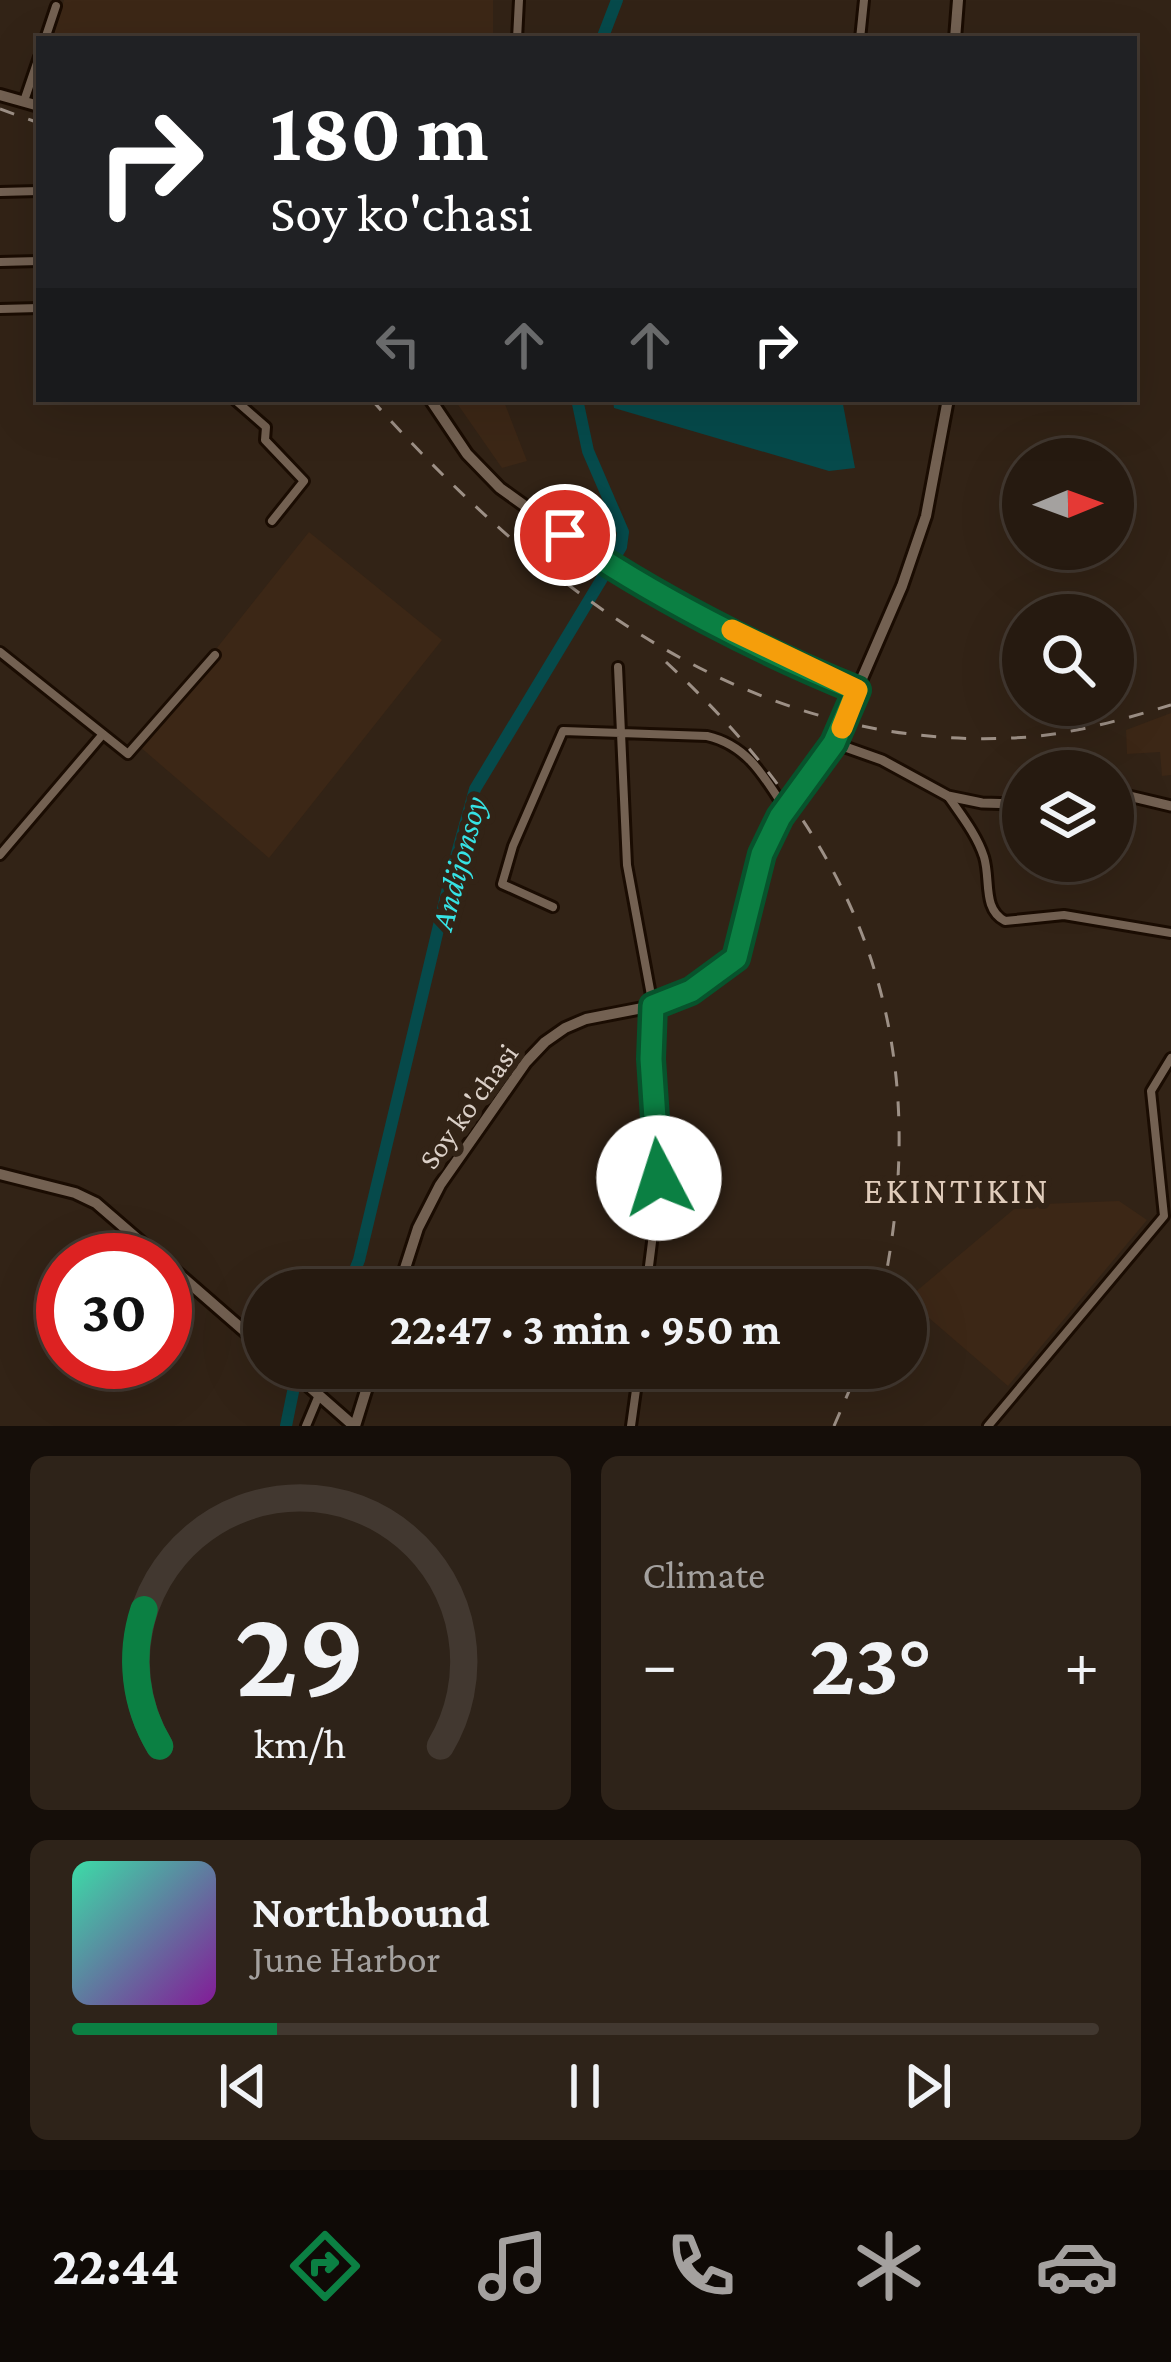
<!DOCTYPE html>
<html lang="en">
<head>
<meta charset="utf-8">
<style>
  :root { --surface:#261a10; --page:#2e2319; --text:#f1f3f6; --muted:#a4a19f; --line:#423830; --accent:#0b8043 }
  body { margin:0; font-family:"Crimson Pro",serif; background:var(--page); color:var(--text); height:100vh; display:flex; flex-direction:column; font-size:45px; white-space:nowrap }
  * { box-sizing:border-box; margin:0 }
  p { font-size:39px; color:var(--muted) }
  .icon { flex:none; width:66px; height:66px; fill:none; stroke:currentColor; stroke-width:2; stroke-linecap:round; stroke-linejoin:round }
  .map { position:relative; height:1426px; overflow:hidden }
  .drawer { display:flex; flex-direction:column; gap:30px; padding:30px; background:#150e09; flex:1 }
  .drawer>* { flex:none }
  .guide { position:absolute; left:36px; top:36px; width:1101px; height:366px; border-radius:0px; box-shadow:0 12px 48px #0002,0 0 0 3px var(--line); background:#202124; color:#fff; overflow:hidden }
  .needle { width:78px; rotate:89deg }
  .tools { position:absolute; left:1002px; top:438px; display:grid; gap:24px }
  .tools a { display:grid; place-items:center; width:132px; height:132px; border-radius:50%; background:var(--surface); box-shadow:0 12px 48px #0002,0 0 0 3px var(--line); font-size:60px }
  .speed { position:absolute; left:36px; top:1233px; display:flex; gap:24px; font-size:60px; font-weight:700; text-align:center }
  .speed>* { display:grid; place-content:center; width:156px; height:156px; border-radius:50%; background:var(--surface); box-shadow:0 12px 48px #0002,0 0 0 3px var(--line); line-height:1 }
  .speed .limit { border:18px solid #d22; background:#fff; color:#111 }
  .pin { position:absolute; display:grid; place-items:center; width:102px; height:102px; color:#fff; margin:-51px; border:6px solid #fff; border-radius:50%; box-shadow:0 3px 12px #0007 }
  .me { position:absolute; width:132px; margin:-66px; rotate:355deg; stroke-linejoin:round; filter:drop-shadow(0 0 9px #0008) }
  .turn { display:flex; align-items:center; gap:42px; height:252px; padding:0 36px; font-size:54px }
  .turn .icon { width:156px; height:156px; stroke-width:2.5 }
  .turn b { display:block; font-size:84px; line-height:102px }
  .lanes { display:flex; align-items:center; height:114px; padding:0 36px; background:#0003; justify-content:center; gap:60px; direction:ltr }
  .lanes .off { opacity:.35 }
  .big { font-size:90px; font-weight:700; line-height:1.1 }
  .drawer .widget { flex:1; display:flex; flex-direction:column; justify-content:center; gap:18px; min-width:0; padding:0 42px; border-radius:18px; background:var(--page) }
  .drawer .dial { align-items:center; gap:0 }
  .dial svg { height:312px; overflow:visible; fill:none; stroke:var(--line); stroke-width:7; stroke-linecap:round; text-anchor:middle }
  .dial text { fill:var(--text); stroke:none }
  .song { display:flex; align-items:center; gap:36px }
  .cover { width:144px; height:144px; border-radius:18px; background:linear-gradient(135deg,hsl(160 70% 55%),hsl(290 70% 35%)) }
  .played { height:12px; border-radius:6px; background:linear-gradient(90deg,var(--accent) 20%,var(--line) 20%) }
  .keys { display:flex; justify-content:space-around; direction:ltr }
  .heat { display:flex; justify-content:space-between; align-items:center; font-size:66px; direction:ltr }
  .drawer .tiles { flex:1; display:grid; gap:30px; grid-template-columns:1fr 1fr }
  .widget:last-child { grid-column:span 2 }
  .trip { position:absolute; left:243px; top:1269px; width:684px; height:120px; border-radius:60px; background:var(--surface); box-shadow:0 12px 48px #0002,0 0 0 3px var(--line); font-weight:700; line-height:120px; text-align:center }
  .dock { display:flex; height:192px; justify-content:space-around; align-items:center; background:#0f0a06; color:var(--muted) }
  .dock .icon { width:84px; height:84px }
  .dock .selected { color:var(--accent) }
  .dock b { font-size:54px; color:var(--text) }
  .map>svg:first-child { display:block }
</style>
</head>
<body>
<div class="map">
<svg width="1171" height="1426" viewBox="0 0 1171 1426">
  <rect width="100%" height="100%" fill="#322316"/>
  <!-- built -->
  <path fill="#3c2716" d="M64,0H493V39H52Z
    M454,399H503L527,461L502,468Z
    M309,532L442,640L269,858L139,746Z
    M1171,713V775L1162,776L1160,752L1127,754L1126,730Z
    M1119,1201L1147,1220L1008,1386L907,1299L1019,1205Z"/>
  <!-- water -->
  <path fill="#064a4b" d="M613,399H842L855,468L829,471L614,408Z"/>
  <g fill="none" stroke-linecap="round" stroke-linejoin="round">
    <!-- river -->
    <path stroke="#064a4b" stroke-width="12" d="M602,39L617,0
      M347,1290L359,1260L452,871L475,789L621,547L623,532L588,451L577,399
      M286,1426L295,1382L305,1368"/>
    <defs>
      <path id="minor" d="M45,39L56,6
        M517,39L519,0
        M860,39L864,0
        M24,101L39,57
        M0,192L39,191
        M0,262L39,261
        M0,309L39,308
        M234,399L266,427L265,440L304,481L272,521
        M0,652L128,754L215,655
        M618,667L627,865L653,1006L651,1059L660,1178L646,1290
        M948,796C961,815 977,835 984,857C991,880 982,909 1005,921L1064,915L1171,933
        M0,855L103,734
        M553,907L502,884L513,846L563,731L707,736C747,745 764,776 785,809
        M306,1426L319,1395
        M631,1426L639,1368
        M988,1426L1164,1216L1151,1091L1171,1058"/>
      <path id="tertiary" d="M834,743L882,760L948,796L982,803L1023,804
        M1113,799L1129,796L1171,806"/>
      <path id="secondary" d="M955,39L958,0
        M0,95L39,106
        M430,399L467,454L500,488L603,562L802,667L857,690
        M0,1174L75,1193L96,1203L162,1260
        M165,1262L264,1348
        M398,1290L418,1228L440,1185L526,1062L545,1042L565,1028L586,1019L653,1006L690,991L735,958L762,854L780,817L834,743L902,586L926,516L948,399
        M288,1368L354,1426
        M355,1426L373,1368"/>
    </defs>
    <!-- minor casing -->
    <use href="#minor" stroke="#1a0c02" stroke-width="14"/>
    <!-- tertiary casing -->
    <use href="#tertiary" stroke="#1a0c02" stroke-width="15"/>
    <!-- secondary casing -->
    <use href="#secondary" stroke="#1a0c02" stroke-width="16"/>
    <!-- minor -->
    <use href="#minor" stroke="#736152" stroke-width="8"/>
    <!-- tertiary -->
    <use href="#tertiary" stroke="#736152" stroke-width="9"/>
    <!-- secondary -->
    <use href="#secondary" stroke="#736152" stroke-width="10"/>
    <!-- rail -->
    <path stroke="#9d9086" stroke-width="3" stroke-dasharray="15 15" stroke-linecap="butt" d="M0,109L39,123
      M371,399C543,591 756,757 1028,737C1077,733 1124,719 1171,705
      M666,662C857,840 936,1029 883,1290
      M834,1426L859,1368"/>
  </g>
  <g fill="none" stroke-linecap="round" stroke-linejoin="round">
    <defs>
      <path id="route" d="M565,535C648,593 762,652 857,690L834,743L780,817L762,854L736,958L691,991L653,1006L651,1059L659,1178"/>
    </defs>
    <!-- route casing -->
    <use href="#route" stroke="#07532c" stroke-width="30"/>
    <!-- route -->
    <use href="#route" stroke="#0b8043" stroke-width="21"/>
    <!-- slow -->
    <path stroke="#f59e0b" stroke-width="21" d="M732,630L857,690L842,728"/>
  </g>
  <g text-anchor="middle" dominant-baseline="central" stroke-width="12" stroke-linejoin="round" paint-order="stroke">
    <!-- street labels -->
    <g font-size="30" fill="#dacfc7" stroke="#322316">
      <text transform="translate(468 1106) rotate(-54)">Soy ko'chasi</text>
    </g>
    <!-- water labels -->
    <g font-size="33" font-style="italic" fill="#36e2e4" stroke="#322316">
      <text transform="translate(458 863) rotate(-75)">Andijonsoy</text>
    </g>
    <!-- quarter labels -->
    <g font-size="36" letter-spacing="3" fill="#e0ccbb" stroke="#322316">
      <text x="957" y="1191">EKINTIKIN</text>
    </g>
  </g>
</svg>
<div class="tools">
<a><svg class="needle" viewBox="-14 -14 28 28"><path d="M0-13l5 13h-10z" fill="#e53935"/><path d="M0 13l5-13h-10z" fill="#a4a19f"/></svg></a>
<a><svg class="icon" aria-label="search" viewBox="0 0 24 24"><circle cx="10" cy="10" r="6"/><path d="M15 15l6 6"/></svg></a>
<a><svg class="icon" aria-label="layers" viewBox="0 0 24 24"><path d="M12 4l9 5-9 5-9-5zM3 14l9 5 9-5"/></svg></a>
</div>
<div class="speed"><div class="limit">30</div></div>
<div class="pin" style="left:565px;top:535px;background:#d93025"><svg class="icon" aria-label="arrive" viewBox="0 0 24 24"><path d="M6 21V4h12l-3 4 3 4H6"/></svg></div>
<svg class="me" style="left:659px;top:1178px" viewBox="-20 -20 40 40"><circle r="19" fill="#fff"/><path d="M0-13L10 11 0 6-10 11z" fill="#0b8043"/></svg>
<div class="trip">22:47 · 3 min · 950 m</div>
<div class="guide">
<div class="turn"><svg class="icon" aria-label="right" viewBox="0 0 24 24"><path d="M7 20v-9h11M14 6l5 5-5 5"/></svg><div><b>180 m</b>Soy ko'chasi</div></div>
<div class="lanes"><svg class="icon off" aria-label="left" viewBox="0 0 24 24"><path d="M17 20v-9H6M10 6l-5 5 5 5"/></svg><svg class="icon off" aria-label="ahead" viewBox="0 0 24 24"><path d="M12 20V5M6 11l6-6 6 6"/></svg><svg class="icon off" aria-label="ahead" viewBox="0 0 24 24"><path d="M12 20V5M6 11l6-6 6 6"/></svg><svg class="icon" aria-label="right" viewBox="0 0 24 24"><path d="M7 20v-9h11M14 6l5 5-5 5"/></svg></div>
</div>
</div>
<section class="drawer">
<div class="tiles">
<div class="widget dial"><svg viewBox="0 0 100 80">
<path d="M14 69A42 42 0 1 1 86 69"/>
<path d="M14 69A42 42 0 0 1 10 34" stroke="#0b8043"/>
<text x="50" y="56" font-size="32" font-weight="700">29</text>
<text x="50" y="72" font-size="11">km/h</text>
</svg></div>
<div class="widget"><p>Climate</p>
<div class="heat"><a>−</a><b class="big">23°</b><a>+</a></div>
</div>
<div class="widget">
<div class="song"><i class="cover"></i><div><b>Northbound</b><p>June Harbor</p></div></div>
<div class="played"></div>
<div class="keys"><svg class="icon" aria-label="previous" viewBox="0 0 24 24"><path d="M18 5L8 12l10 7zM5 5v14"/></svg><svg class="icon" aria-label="pause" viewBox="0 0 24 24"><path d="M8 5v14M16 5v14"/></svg><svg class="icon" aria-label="next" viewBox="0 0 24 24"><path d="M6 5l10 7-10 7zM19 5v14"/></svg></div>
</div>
</div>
</section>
<nav class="dock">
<b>22:44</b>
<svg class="icon selected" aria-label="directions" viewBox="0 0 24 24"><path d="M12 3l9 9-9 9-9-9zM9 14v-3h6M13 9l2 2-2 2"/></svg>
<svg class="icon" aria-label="music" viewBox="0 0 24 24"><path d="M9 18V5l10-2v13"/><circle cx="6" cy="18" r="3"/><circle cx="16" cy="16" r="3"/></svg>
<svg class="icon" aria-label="phone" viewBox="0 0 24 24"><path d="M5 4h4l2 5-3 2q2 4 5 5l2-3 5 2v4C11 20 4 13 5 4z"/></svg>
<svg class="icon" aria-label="climate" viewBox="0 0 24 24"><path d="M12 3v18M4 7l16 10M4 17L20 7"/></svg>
<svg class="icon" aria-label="car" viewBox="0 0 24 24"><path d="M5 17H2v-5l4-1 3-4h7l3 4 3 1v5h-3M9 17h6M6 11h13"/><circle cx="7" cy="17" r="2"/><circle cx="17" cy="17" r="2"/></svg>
</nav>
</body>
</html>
